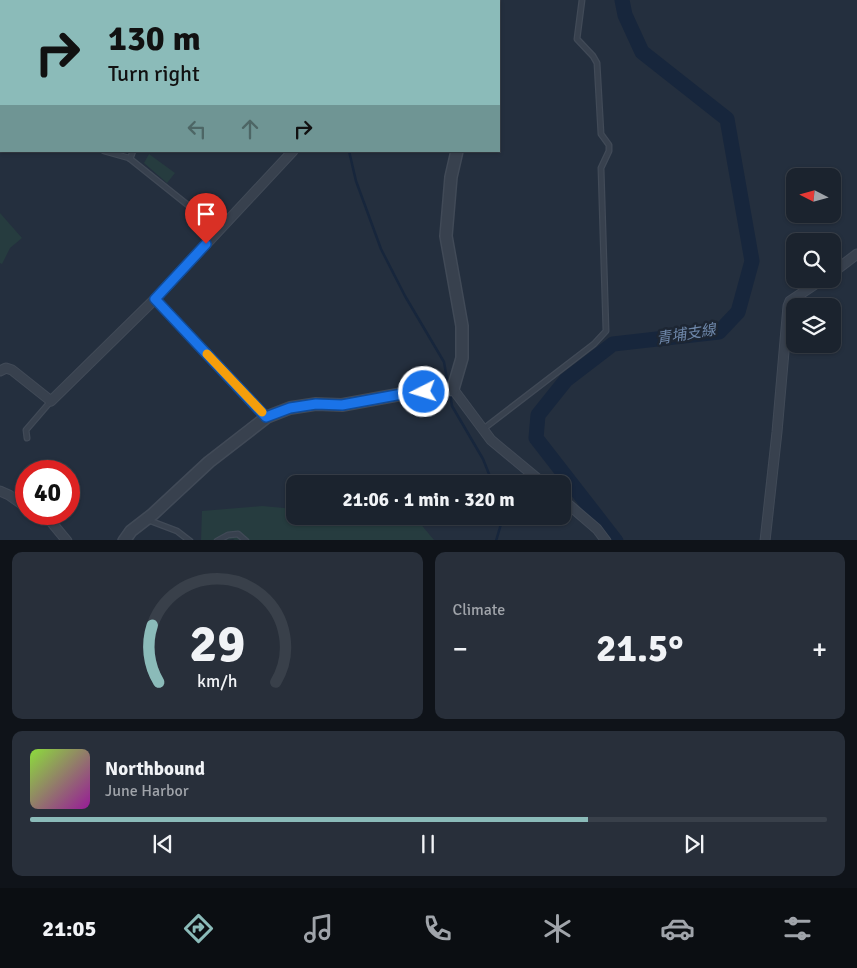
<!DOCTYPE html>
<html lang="en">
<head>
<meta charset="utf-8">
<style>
  :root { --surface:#1b232e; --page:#282f3a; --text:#f1f3f6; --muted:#a0a4aa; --line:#39404a; --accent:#8bbbb9 }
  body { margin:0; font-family:Signika,"Noto Sans TC",sans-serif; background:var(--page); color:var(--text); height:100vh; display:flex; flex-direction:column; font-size:19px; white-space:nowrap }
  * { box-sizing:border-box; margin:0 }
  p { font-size:16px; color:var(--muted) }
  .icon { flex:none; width:28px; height:28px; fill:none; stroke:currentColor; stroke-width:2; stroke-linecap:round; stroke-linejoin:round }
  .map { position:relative; height:540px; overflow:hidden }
  .sheet { display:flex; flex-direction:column; gap:12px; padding:12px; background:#0f1319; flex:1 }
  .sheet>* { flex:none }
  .hud { position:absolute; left:0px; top:0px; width:500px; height:152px; box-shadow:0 1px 4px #0004,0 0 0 1px var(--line); background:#8bbbb9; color:#111; overflow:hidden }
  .needle { width:32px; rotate:276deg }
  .tools { position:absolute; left:786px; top:168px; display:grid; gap:10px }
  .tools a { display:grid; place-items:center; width:55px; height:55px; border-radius:10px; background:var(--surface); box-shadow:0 1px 4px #0004,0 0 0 1px var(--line); font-size:25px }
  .speed { position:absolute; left:15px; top:460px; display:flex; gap:10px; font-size:25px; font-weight:700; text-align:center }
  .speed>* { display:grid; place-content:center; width:65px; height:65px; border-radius:50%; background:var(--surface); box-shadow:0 1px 4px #0004,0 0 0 1px var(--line); line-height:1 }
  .speed .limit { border:8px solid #d22; background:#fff; color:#111 }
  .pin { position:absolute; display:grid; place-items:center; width:42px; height:42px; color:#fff; margin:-51px -21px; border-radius:50% 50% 50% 0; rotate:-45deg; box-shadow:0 0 5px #0007 }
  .pin .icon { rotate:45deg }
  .me { position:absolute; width:55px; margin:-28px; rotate:265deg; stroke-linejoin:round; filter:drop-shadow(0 0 4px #0008) }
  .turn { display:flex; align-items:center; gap:18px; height:105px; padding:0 25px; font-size:22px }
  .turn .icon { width:65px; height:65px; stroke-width:2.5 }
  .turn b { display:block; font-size:35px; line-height:42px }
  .lanes { display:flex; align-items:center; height:48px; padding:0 25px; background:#0003; justify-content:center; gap:25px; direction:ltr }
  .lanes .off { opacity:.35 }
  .big { font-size:38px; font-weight:700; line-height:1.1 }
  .sheet .widget { flex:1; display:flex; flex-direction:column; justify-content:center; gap:8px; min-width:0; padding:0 18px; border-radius:10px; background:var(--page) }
  .sheet .dial { align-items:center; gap:0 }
  .dial svg { height:130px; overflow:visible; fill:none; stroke:var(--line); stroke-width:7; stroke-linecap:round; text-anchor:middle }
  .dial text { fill:var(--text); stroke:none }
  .song { display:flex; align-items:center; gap:15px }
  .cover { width:60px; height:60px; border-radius:8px; background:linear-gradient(135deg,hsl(90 70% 55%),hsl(300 70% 35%)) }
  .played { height:5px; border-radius:2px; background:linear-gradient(90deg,var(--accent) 70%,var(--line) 70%) }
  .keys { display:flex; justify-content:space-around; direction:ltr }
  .heat { display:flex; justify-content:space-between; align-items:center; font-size:28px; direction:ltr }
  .sheet .tiles { flex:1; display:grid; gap:12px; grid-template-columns:1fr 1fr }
  .widget:last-child { grid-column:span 2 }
  .trip { position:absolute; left:286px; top:475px; width:285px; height:50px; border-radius:10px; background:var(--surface); box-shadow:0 1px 4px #0004,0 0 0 1px var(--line); font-weight:700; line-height:50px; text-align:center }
  .dock { display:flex; height:80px; justify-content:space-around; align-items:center; background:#0b0e12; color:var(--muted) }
  .dock .icon { width:35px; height:35px }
  .dock .selected { color:var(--accent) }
  .dock b { font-size:22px; color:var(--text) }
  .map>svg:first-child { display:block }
</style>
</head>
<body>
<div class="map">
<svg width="857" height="541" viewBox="0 0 857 541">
  <rect width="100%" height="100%" fill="#242f3e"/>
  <!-- green -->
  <path fill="#263c3f" d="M0,0H71L1,1L0,82Z
    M149,154L175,173L167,183L144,163Z
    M0,213L22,238L10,248L2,264L0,263Z
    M262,506L295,509V516H362L419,522L434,540L236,541L233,539L226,540L201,541L202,511Z"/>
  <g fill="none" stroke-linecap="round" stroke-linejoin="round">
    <!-- stream -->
    <path stroke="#17263c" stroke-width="2.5" d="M245,0L246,1
      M349,151L356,181L381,249L405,296L444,362L448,385
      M450,393L452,406L483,459L493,484
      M496,541L501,524L500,516"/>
    <!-- river -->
    <path stroke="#17263c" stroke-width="15" d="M616,541L536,438L538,415L566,380L613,344L719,332L738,312L752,261L727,119L642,52L625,15L622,0"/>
    <defs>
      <path id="service" d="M319,0L321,1
        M293,1V0
        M104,151L129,158L219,230
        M130,159L133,151
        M155,299L266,416
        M482,430L594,344L606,331L601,168L609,151V145L601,134L597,63L593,56L577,39L582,0
        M27,438L26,430L51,401
        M148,520L177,531L190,541
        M217,541L228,535L238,534L246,541"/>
      <path id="minor" d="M254,0L256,1
        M86,1L87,0
        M0,90L1,89
        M832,273L857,254
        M0,371L6,368L12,370L51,401L155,299L293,151
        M453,389L491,440L544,484
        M0,491L9,495L26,507
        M562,499L597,529L606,541
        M36,514L48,518L67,541
        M765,541L777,432L788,306L790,301L823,279"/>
      <path id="tertiary" d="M484,1V0
        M124,541L131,531L153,514L209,462L267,417L290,408L316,404L342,405L402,394L453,389L462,358V326L446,236L451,177L457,151"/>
    </defs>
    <!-- service casing -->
    <use href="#service" stroke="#414a57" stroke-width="7"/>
    <!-- minor casing -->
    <use href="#minor" stroke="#414a57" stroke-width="11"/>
    <!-- tertiary casing -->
    <use href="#tertiary" stroke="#414a57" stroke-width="14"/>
    <!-- service -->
    <use href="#service" stroke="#38414e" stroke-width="4.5"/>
    <!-- minor -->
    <use href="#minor" stroke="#38414e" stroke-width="9"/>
    <!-- tertiary -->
    <use href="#tertiary" stroke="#38414e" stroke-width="11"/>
  </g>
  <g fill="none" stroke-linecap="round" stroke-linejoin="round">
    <defs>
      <path id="route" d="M206,244L155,299L266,417L290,408L316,404L342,405L402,394L424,392"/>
    </defs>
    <!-- route casing -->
    <use href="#route" stroke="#114b97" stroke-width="12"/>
    <!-- route -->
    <use href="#route" stroke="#1a73e8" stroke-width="9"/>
    <!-- slow -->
    <path stroke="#f59e0b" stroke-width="9" d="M207,354L262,412"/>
  </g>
  <g text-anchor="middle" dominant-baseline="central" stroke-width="5" stroke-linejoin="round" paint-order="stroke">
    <!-- water labels -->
    <g font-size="15" font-style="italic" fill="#6d86a8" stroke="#1d2633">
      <text transform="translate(686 334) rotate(-9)">青埔支線</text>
    </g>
  </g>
</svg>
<div class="tools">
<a><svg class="needle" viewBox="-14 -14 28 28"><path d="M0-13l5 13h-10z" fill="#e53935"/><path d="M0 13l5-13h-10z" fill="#a0a4aa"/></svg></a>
<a><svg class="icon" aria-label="search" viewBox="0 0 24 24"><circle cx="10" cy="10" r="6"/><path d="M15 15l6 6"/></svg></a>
<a><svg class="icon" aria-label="layers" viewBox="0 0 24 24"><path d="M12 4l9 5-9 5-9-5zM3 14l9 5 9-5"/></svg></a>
</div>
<div class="speed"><div class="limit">40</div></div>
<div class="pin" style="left:206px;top:244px;background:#d93025"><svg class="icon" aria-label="arrive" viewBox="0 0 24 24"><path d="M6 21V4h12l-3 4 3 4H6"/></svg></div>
<svg class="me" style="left:424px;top:392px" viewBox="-20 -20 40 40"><circle r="17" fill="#1a73e8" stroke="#fff" stroke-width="3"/><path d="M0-11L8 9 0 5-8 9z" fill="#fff"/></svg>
<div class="trip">21:06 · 1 min · 320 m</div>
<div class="hud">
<div class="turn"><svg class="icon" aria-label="right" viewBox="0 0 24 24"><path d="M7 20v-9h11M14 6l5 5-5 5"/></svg><div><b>130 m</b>Turn right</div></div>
<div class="lanes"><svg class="icon off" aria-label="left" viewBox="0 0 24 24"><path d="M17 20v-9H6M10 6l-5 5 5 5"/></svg><svg class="icon off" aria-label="ahead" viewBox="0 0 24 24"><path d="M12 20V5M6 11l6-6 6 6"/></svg><svg class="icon" aria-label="right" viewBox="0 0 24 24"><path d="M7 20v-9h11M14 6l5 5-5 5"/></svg></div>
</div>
</div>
<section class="sheet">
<div class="tiles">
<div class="widget dial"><svg viewBox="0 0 100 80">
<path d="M14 69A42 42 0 1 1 86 69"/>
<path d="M14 69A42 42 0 0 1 10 34" stroke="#8bbbb9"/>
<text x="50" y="56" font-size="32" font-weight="700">29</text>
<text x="50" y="72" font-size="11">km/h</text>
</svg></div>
<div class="widget"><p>Climate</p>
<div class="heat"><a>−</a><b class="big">21.5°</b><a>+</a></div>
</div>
<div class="widget">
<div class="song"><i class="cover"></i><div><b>Northbound</b><p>June Harbor</p></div></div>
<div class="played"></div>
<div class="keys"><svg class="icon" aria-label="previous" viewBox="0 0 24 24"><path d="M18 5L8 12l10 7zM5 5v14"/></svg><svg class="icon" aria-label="pause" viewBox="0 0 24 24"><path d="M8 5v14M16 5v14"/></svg><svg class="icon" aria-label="next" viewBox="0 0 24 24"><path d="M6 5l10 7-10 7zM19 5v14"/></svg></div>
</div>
</div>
</section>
<nav class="dock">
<b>21:05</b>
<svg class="icon selected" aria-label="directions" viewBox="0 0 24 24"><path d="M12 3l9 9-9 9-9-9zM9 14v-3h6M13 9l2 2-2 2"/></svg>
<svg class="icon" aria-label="music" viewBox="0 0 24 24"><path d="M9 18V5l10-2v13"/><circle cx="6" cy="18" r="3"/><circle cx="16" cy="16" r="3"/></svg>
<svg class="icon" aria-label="phone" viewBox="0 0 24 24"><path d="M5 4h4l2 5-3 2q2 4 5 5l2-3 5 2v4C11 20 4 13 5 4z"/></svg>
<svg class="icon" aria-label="climate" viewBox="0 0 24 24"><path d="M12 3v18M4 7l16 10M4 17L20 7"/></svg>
<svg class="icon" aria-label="car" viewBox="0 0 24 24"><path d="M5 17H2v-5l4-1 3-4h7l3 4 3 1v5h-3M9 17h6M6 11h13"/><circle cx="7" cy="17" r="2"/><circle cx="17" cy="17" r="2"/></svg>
<svg class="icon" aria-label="filters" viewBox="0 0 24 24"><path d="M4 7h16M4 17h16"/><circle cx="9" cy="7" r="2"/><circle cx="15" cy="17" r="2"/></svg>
</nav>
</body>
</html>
